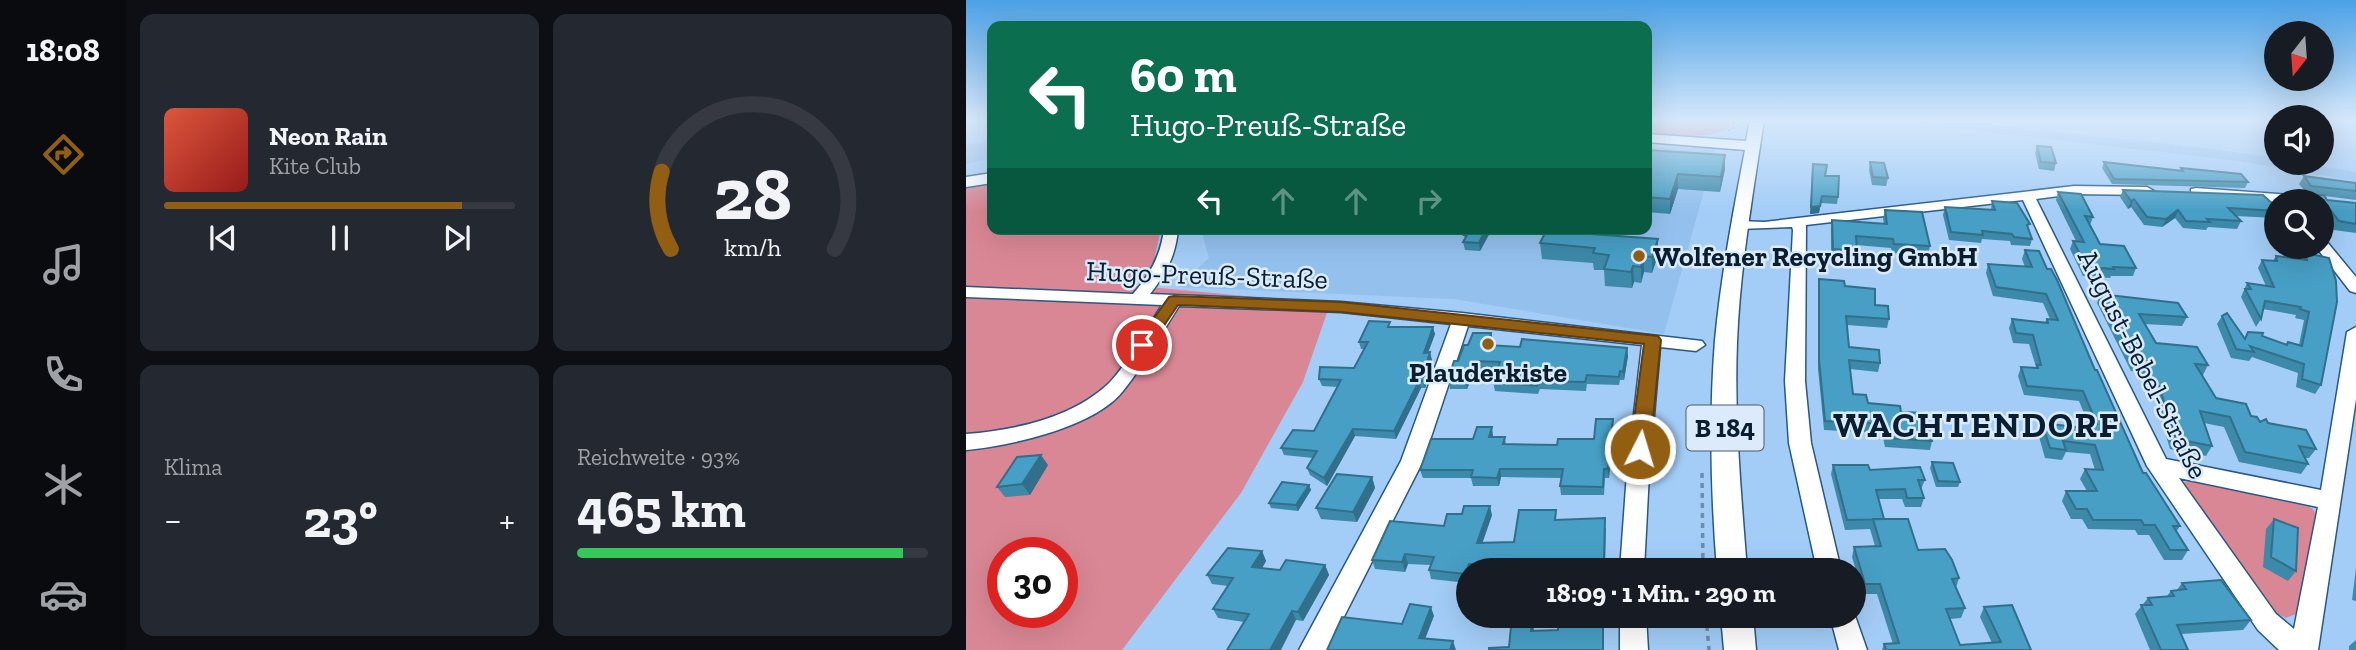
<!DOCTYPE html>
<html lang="de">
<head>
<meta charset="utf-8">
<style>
  :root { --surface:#171b24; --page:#242831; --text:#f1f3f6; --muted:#9ea1a6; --line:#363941; --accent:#925e12 }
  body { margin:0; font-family:"Zilla Slab",serif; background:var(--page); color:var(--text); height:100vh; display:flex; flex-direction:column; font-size:26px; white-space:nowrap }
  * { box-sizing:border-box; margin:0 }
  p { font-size:23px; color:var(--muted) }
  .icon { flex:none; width:38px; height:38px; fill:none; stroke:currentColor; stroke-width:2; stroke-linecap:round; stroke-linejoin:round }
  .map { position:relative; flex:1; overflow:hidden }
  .details { display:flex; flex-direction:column; gap:14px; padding:14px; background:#0d0f14; width:840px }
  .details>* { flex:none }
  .top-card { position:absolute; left:21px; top:21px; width:665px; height:214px; border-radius:14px; box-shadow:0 7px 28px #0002; background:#0b6e4f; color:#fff; overflow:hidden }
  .needle { width:46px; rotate:197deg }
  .buttons { position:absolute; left:1298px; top:21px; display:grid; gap:14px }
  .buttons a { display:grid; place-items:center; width:70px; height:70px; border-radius:50%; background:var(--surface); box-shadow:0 7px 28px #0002; font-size:35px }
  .speed { position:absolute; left:21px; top:537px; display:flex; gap:14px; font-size:35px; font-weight:700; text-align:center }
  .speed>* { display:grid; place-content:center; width:91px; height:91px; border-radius:50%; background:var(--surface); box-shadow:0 7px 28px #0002; line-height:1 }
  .speed .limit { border:10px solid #d22; background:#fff; color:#111 }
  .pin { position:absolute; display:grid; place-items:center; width:60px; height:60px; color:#fff; margin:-30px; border:4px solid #fff; border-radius:50%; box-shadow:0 2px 7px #0007 }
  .me { position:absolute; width:77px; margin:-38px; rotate:5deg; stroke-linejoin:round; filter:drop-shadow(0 0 5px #0008) }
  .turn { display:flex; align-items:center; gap:24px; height:147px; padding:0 28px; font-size:32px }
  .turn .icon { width:91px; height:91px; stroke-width:2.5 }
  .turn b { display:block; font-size:49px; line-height:60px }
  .lanes { display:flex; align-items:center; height:66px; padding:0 28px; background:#0003; justify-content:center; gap:35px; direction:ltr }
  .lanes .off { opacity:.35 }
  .big { font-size:52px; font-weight:800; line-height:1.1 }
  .details .tile { flex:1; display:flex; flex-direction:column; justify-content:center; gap:10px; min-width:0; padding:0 24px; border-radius:14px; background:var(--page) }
  .details .dial { align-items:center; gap:0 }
  .dial svg { height:182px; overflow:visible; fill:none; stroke:var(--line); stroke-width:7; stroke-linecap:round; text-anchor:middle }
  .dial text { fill:var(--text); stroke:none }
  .song { display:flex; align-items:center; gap:21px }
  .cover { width:84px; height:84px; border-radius:10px; background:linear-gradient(135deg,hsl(10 70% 55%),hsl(0 70% 35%)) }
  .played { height:7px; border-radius:4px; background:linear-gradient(90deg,var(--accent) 85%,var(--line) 85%) }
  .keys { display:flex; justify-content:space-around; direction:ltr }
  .heat { display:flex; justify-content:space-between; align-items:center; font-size:38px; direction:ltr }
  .charge { height:10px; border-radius:5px; background:linear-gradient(90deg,#34c759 93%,var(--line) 0) }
  .details .tiles { flex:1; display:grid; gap:14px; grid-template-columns:repeat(2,1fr) }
  .trip { position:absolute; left:490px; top:558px; width:410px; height:70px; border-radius:35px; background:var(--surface); box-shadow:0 7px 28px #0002; font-weight:800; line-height:70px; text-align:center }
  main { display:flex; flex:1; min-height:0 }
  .tab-bar { display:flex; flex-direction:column; width:126px; justify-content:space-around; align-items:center; background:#090b0e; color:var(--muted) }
  .tab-bar .icon { width:49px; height:49px }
  .tab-bar .current { color:var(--accent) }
  .tab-bar b { font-size:32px; color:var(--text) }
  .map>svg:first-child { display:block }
</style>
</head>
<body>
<main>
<nav class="tab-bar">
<b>18:08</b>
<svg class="icon current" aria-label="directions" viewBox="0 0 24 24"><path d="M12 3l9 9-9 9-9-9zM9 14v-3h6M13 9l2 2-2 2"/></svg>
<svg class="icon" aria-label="music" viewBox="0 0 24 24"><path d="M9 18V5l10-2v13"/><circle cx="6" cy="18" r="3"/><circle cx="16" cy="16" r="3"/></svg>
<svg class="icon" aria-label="phone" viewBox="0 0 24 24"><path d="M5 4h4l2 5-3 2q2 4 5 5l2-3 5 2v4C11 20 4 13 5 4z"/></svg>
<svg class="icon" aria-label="climate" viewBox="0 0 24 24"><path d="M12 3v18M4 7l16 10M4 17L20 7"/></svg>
<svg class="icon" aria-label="car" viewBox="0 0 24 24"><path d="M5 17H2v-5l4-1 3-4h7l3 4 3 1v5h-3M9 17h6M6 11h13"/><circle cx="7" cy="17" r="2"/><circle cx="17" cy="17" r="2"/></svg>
</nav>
<section class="details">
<div class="tiles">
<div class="tile">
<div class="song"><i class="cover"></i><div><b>Neon Rain</b><p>Kite Club</p></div></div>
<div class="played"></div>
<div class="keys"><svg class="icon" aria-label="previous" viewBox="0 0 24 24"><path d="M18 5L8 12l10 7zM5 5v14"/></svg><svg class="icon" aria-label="pause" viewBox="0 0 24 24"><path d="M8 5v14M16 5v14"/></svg><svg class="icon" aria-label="next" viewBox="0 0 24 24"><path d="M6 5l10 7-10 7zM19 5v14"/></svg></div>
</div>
<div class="tile dial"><svg viewBox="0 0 100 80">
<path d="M14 69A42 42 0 1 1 86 69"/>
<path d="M14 69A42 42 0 0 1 10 35" stroke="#925e12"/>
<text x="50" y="56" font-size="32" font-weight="700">28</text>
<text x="50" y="72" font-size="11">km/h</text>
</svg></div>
<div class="tile"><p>Klima</p>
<div class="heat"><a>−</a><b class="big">23°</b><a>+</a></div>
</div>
<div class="tile"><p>Reichweite · 93%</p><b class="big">465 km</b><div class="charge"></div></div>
</div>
</section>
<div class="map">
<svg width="1390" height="650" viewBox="0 0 1390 650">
  <rect width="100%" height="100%" fill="#a3cdf7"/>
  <!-- built -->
  <path fill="#93c0ed" d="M919,120H984L1253,150L1311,158V163H1336L1390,172V181L1272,161Z
    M26,140V158L0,164V145Z
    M681,147L750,148L698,334L488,299L212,287L243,258L235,229H681Z"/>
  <!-- green -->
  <path fill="#da8795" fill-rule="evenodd" d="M681,120H772C758,142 704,135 681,133Z
    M26,182V229H195L188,260L177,280L161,285L364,304L337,382L275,493L156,650H0V186ZM37,553H96V612H37Z
    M1228,479L1329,499L1347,509L1354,524L1335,612L1320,618L1300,608L1216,483Z"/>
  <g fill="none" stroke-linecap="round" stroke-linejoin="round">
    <defs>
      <path id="minor" d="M1108,186L1181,187L1188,191L1181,195L1108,194L1070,199L1200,459L1355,490L1381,332L1390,327V399L1352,650H1313L1292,630L1181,466L1057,200L840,225L839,381L845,443L875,570H851L823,443L819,381L827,230L826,227L773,229L766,225L773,221L798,222ZM1213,478L1352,507L1328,629L1310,614Z
        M1230,188L1353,197L1360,201L1356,204V201L1311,202L1225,195V189Z
        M198,229H212C210,255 200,274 184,294L375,302L496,313L736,341L739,345L730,351L694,347L683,473L678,570H654L661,473L676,345L502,326L457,461L361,650H333L435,461L485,324L375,312L213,306C195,334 178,365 157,391C129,427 44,446 0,450V434C49,430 103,419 141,385C157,371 183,325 196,305L0,297V287L167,294C184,275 195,255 198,229Z
        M1356,241L1361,242L1390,277V293L1384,291L1350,247H1356Z
        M887,610L901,650H873L864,616H887Z
        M654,616H680L682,650H654Z"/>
      <path id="major" d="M784,120H798C787,193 774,267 771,342C768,418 775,494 781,570H751C745,495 743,416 749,340C755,276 767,213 779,150L681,142V134L780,141Z
        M26,173V183L0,187V177Z
        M755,616H787L790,650H758Z"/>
    </defs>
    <!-- minor casing -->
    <use href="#minor" stroke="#275886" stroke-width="3"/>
    <!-- major casing -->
    <use href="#major" stroke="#275886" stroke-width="3"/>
    <!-- path-far1 -->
    <path stroke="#6b8dae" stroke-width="2" stroke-dasharray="2.5 2.5" stroke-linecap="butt" d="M762,131L774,124"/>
    <!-- path -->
    <path stroke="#6b8dae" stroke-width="3.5" stroke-dasharray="5 5" stroke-linecap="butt" d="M736,473L737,570
      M740,616L743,650"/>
    <!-- minor -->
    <use href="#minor" fill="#fff" fill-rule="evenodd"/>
    <!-- major -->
    <use href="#major" fill="#fff" fill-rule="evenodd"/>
  </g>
  <!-- wall -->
  <path fill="#3d89a9" d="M1071,146L1090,163L1088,171L1073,169L1069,153Z
    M681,150L759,169L754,192L712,189L704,214L681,212Z
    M904,162L922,178L920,186L906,185L903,170Z
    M1138,162L1214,170L1215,168L1282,182L1279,188L1146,184L1136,168Z
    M846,171L859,176L872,197L871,204L855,203L853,213L844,214Z
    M1338,176L1390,183V200L1359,196L1361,200L1390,203V233L1368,230L1356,215V201H1349L1352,195L1341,194L1333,184Z
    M1157,190L1311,208V215L1309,218L1270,216L1275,221L1271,229L1242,227L1240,230L1217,228L1209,218L1196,227L1178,225L1165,207L1162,209L1154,197Z
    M1092,192L1127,217L1124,225L1134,244L1170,268L1167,276H1145L1144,278L1117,276L1104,249L1107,241H1110L1090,200Z
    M1026,201L1062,229L1066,239L1064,246L1045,245L1044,241L1016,239L1015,243L983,240L977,215L979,207L1025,210Z
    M919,210L964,246L962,255L926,253L925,248L890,245L891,251L890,260L865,258V229L866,220L918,224L917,219Z
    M501,229H526L514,251L499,250L497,242L499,239L498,235Z
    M581,229H622L620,233L692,255L686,273L678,272L675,283L668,282L666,288L639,286L638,270H628L627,263L576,259L574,243Z
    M1059,250L1081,269L1177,473L1214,526L1210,532L1222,550L1216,560H1198L1183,535H1172L1169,530L1122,529L1116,519H1105L1096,501L1100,491H1121L1114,479L1119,469L1129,470L1124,454L1100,452L1096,460L1079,458L1072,433L1076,423L1114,428L1116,423H1122L1113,401L1058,395L1052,376L1055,367L1069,368L1070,367L1063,344L1047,343L1043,328L1046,319L1079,322L1081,319H1084L1077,303L1027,296L1020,273L1022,264L1059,267L1056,259Z
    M1340,253L1355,385L1349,394L1330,387L1332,373L1286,357L1283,361L1265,358L1251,324L1256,316L1278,338L1282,332L1320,344L1322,342L1333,345L1338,320L1329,318L1330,315L1297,309L1295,319L1290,327L1275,297L1281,283L1300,286L1292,268L1296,260L1307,261L1310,256L1337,259Z
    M853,279L909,305L923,319L921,328L881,325L883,347L914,363L912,372L884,369L887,394L902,403L935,412L966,441L964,450L919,447L916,433L858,430L852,369V287Z
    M1134,294L1221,317L1216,326L1178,324L1190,343L1242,365L1237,375H1236L1250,398L1294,422L1302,423L1350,449L1343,458H1339L1342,464L1335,474L1273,462L1258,427L1238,423L1246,446L1240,456L1204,449L1188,395H1183L1172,372L1165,371L1131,303Z
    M426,327L469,334L462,353L466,360L465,364L466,369L459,388H455L430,439L389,436L361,486L344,475L341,468L347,458L318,455L315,448L348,431L372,387L356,386L353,379L388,368L398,349H395L393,342Z
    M525,333L527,341L525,346L661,348L662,356L658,380H654L653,385L621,384L620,391L574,389L572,394L529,391L527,382L531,371L509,370L501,389H484L482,380L502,345Z
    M647,419V427L643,478H639L638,495H595L594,486L596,478L535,477L533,486H507L505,478H457L454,470L507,439L527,436V437H539L540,445H591L628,439Z
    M966,462L994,482L992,487H970L964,468Z
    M82,465L64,495L39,497L31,487Z
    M867,465L904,470L959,480L955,489L958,498L955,507H939L936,499H912L918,519L952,550L993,578L990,588L999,608L995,618L984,619L994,645L1026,643L1014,617L1018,607L1065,650H916L918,644H927L911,594H897L886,557L888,547L909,546L904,529L879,530L865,474Z
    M406,477L409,488L391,522L355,519L350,508Z
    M343,485L345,490L332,511L305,508L303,503Z
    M526,515L516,543L548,542L591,520L640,528L639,568L585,570H502L501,583L465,579L463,570L465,565L442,564L439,572L409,569L406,560L478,526Z
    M1308,519L1330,571L1322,581L1297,567L1300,529Z
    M296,551L300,561L296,568L314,570L359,565L363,575L337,621L330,620L278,622L252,618L247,609L262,586L246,584L241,575Z
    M1390,568V601L1386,600Z
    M1216,583L1285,620L1277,630L1215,634L1222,650H1184L1169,614L1182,598L1201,596L1205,591L1211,590Z
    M1390,640V650H1383V646Z"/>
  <!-- shaded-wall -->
  <path fill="#326f8a" d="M759,155V169L754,192L755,177Z
    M712,174V189L704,214V199Z
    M1168,199L1165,207L1162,209L1165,201Z
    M854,206L853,213L844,214L845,207Z
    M1212,210L1209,218L1196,227L1200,219Z
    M520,229H526L514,251L513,243Z
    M613,229H622L614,246L612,233Z
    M692,239V255L686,273V257Z
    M678,256V272L675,283V267Z
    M667,266L668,282L666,288L665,272Z
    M467,327L469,334L459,360L458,353Z
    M525,333L527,341L523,354L522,345Z
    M661,348L662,356L658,380L657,372Z
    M464,352L466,360L465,364L466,369L459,388L457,381Z
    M507,361L509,370L501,389L500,381Z
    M453,381L455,388L430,439L428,431Z
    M647,419V427L643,478L642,469Z
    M526,427L527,436L525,446L523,437Z
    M387,429L389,436L361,486L358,478Z
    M75,455L82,465L64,495L56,484Z
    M534,469L535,477L533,486L531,478Z
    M406,477L409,488L391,522L387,512Z
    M343,485L345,490L332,511L330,505Z
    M524,506L526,515L513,553L511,543Z
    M296,551L300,561L291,577L286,567Z
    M439,554L442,564L439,572L436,562Z
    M503,564L504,570H502L501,583L499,574Z
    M359,565L363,575L337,621L332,612Z
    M465,607L468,616L456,647L453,638Z
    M326,611L330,620L315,650H304Z
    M566,616L568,626L567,641L565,631Z
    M487,641L490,650H484Z"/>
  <!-- building -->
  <path fill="#479fc5" stroke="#326f8a" stroke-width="2" d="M1071,146L1085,147L1090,163L1075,162Z
    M681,150L759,155L755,177L712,174L704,199L681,197Z
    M904,162L918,163L922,178L907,177Z
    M1138,162L1217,171L1215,168L1275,174L1282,182L1148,179Z
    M847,164L861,165L859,176H873L872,197L856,196L854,206L845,207Z
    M1338,176L1390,183V191L1345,186Z
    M1157,190L1297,195L1311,208V211L1262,208L1275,221L1241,219L1244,222L1220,221L1212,210L1200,219L1181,217L1168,199L1165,201Z
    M1092,192L1115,194L1127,217L1119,216L1134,244L1158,246L1170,268L1147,267L1148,269L1121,267L1107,241L1118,242Z
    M1353,195H1358L1361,200L1390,203V224L1373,221Z
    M1026,201L1051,203L1064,224L1061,225L1066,239L1048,237L1046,234L1016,231L1017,235L985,232L979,207L1029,210Z
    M919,210L956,212L964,246L928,244L927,239L890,236L891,251L867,249L866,220L921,224Z
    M501,229H520L513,243L497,242L501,235H498Z
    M581,229H613L612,233L692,239L686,257L678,256L675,267L667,266L665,272L638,269L643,255L627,253L629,248L574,243Z
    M1059,250L1073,251L1081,269H1085L1091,280L1129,370H1131L1177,473H1180L1214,526H1207L1222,550H1204L1189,525H1178L1175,520H1127L1121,509H1110L1100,491H1131L1119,469L1137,470L1129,445L1097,441L1100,450L1084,448L1076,423L1118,428L1116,423L1131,424L1117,391L1061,386L1055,367L1072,368L1071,365H1075L1067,335L1050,333L1046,319L1082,323L1081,319L1092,320L1080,294L1030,287L1022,264L1066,267Z
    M1340,253L1363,258L1370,281L1371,302L1355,385L1336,379L1338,364L1284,346L1288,352L1270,349L1256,316L1261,313L1279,339L1282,332L1297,333L1296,336L1321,345L1322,342L1336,346L1343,312L1334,309L1335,307L1299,301L1295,319L1279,289H1285L1281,283L1308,287L1296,260L1311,261L1310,256L1341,260Z
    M853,279L878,281L879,286L909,289V305L922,306L923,319L880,316L883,347L913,350L914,363L883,360L887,394L900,395L902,403L934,406L935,412L959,413L966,441L921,438L918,424L859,421L853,360Z
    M1134,294L1212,303L1221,317L1173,314L1190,343L1231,347L1242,365L1229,364L1250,398L1280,404L1285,416L1291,417L1294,422L1300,419L1302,423L1340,430L1350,449L1333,446L1342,464L1279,452L1264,417L1234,411L1246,446L1210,439L1193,386L1188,385L1176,362H1169Z
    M403,321L424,322L422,327H467L458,353L464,352L461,362H464L457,381H453L428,431L387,429L358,478L341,468L351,451L315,448L327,430L348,431L375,380L353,379L354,367L388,368L402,342H393Z
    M507,333H525L522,345L554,347L556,339L661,348L657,372L654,371L653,377L621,375L619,382L573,381L571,386L527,382L534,362L507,361L500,381L482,380L488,361H492L498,345H502Z
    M630,419H647L642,469H638L637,487L594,486L597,469H534L531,478L505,477L507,470H454L465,439H507L511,427H526L523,437H539L537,444L591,445L592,439H628Z
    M75,455L56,484L31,487L51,457Z
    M966,462L987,463L994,482L972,481Z
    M867,465H902L904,470L954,467L959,480H952L958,498H941L939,489L910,490L918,519L881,520Z
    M371,474L406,477L387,512L350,508Z
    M316,482L343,485L330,505L303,503Z
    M498,506H524L511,543L548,542L553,510H590L589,520L639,518L638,559L579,562L578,570H530L531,566L503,564L499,574L463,570L468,557L439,554L436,562L406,560L424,521L478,526L481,514H496Z
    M907,519H942L952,550L979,549L986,560L993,578L986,579L999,608L980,609L994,645L1035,642L1018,607L1046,605L1065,650H920L918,644L933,643L914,584H899L888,547L915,546Z
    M1308,519L1332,528L1330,571L1305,557Z
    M262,548L296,551L286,567L314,570L320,560L359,565L332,612L326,611L304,650H261L283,614L247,609L267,578L241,575Z
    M1255,580L1285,620L1211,625L1222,650H1195L1175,605H1186L1182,598L1208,596L1205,591L1220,589L1216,583Z
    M444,604L465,607L453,638L487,641L484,650H361L376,617L436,624Z
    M566,616L565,631L592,630V620L614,619V616H637V650H523V648L543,647L546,617Z"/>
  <!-- sky -->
  <linearGradient id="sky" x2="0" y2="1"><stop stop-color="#4ba1e5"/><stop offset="0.57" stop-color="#d6e8fb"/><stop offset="1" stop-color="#d6e8fb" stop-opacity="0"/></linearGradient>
  <rect width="1390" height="211" fill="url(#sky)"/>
  <!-- route -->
  <path fill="#925e12" stroke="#5f3d0c" stroke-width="2" d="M208,296L375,302L692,336L695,340L684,449L681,454H667L664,449L678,344L375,312L212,305L182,349H171L168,345L171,342L203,297Z"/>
  <!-- markers -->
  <g fill="#925e12" stroke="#dbebfb" stroke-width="2.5">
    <circle cx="673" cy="256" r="7"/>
    <circle cx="522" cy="344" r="7"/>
  </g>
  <g text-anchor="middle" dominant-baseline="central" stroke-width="5" stroke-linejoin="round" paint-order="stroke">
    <!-- shield labels -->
    <rect fill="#dbebfb" stroke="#485c6e" stroke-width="2" x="720.5" y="405.5" width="77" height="45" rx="5"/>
    <g font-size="26" font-weight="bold" fill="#091e31">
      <text x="759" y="428">B 184</text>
    </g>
    <!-- poi labels -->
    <g font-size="28" font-weight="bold" fill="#091e31" stroke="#dbebfb" text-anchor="start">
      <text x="687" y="256">Wolfener Recycling GmbH</text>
      <text x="522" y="372" text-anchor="middle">Plauderkiste</text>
    </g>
    <!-- street labels -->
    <g font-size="28" fill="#091e31" stroke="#dbebfb">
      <text transform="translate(241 275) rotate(2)">Hugo-Preuß-Straße</text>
      <text transform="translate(1177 364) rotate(63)">August-Bebel-Straße</text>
    </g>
    <!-- district labels -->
    <g font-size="35" font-weight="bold" letter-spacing="2" fill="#091e31" stroke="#dbebfb">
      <text x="1011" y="425">WACHTENDORF</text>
    </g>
  </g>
</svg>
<div class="buttons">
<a><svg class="needle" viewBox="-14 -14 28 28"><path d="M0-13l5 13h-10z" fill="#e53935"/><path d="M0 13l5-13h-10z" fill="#9ea1a6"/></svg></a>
<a><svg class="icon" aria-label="sound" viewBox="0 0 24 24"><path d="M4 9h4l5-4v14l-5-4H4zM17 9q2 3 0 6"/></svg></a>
<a><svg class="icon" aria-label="search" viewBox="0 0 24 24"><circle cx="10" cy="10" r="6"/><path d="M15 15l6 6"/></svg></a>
</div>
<div class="speed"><div class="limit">30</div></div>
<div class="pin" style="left:176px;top:345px;background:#d93025"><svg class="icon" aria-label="arrive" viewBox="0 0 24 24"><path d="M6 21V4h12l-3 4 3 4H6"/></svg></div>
<svg class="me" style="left:674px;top:449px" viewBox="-20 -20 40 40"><circle r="17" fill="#925e12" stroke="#fff" stroke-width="3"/><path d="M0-11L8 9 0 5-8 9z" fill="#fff"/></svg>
<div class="trip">18:09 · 1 Min. · 290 m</div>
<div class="top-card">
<div class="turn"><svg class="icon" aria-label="left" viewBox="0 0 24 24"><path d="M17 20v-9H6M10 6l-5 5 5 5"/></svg><div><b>60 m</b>Hugo-Preuß-Straße</div></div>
<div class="lanes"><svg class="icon" aria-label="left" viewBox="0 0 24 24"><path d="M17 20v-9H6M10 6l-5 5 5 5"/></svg><svg class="icon off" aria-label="ahead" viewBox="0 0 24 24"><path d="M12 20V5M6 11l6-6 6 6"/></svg><svg class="icon off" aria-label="ahead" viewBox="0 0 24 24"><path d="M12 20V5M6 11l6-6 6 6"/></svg><svg class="icon off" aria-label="right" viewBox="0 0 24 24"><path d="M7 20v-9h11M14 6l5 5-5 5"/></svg></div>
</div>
</div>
</main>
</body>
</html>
